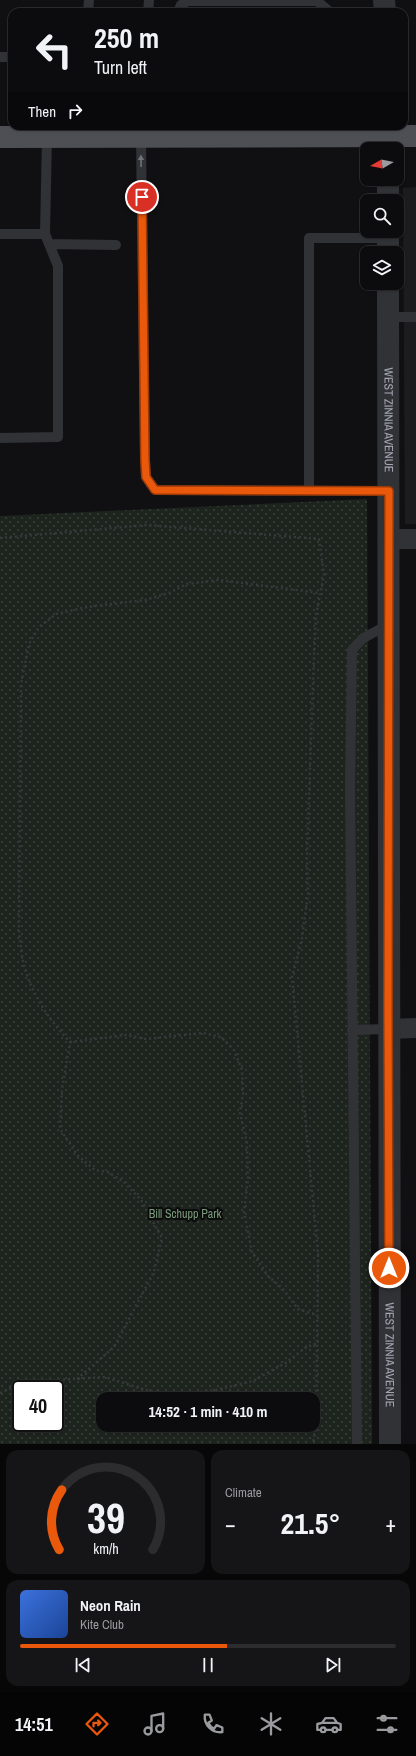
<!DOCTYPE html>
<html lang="en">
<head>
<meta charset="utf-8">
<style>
  :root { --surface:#0c0c0e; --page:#151517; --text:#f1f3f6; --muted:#9a9b9e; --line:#2c2c2e; --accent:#ea580c }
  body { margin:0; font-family:"Archivo Narrow",sans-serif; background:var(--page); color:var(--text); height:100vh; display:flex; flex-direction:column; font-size:15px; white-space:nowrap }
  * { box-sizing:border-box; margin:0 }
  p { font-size:13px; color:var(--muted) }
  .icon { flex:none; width:22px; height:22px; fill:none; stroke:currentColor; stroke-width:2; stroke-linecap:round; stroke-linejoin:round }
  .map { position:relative; height:1444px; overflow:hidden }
  .drawer { display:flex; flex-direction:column; gap:6px; padding:6px; background:#070708; flex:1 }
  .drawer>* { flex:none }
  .top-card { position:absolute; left:8px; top:8px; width:400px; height:122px; border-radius:12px; box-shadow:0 1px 3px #0004,0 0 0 1px var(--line); background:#0c0c0e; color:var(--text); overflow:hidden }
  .needle { width:26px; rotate:261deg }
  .buttons { position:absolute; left:360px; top:142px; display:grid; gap:8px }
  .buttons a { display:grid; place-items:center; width:44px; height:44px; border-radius:8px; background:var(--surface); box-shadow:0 1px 3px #0004,0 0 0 1px var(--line); font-size:20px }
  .speed { position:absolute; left:12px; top:1380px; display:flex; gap:8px; font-size:20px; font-weight:700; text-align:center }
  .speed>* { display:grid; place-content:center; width:52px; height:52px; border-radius:50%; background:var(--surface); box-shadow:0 1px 3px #0004,0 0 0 1px var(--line); line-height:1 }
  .speed .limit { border:2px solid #111; border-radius:6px; background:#fff; color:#111 }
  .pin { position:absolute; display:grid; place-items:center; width:34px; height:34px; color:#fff; margin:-17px; border:2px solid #fff; border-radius:50%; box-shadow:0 1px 4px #0007 }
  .me { position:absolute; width:44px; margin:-22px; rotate:0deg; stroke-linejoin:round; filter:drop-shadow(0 0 3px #0008) }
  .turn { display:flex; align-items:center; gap:14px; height:84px; padding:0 20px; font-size:18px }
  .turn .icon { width:52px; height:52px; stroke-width:2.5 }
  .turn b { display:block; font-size:28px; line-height:34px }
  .then { display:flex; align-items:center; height:38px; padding:0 20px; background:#0003; gap:8px; font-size:15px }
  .big { font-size:30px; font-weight:700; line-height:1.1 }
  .drawer .tile { flex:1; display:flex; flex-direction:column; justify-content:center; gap:6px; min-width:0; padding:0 14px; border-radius:12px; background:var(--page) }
  .drawer .dial { align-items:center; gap:0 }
  .dial svg { height:104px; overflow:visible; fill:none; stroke:var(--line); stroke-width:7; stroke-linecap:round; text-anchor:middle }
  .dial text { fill:var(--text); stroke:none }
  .song { display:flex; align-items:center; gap:12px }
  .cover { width:48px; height:48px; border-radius:6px; background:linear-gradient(135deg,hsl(220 70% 55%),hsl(220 70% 35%)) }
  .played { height:4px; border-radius:2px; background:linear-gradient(90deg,var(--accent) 55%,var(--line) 55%) }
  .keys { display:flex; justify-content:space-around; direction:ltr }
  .heat { display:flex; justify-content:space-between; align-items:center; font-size:22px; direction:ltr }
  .drawer .tiles { flex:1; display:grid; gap:6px; grid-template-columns:1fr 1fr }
  .tile:last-child { grid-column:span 2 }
  .trip { position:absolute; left:96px; top:1392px; width:224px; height:40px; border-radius:12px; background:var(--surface); box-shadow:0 1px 3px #0004,0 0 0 1px var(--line); font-weight:700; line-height:40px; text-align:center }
  .tabs { display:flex; height:64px; justify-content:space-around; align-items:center; background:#050506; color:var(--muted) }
  .tabs .icon { width:28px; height:28px }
  .tabs .on { color:var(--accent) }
  .tabs b { font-size:18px; color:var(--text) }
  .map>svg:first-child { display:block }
</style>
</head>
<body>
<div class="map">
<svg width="416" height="1444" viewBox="0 0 416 1444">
  <defs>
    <pattern id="park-dots" width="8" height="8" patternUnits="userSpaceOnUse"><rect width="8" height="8" fill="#1d241e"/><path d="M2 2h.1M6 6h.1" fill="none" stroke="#3b413c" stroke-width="1.8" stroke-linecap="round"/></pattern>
  </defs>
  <rect width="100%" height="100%" fill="#101012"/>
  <!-- built -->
  <path fill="#1c1c1e" d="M416,187V524H405L403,188Z"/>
  <!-- park -->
  <path fill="url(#park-dots)" fill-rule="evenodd" d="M367,499L372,1444H0V516ZM21,1389H55V1423H21ZM103,1399H313V1425H103Z"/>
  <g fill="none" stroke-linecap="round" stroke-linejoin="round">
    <!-- path -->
    <path stroke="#38393d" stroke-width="2.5" stroke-dasharray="2 3" stroke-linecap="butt" d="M0,538L147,525L319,539L324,575L316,615L313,681L307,855L308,894L302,938L292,977L318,1254L316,1427L313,1444
      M70,1042L126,1035L146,1039L203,1033L221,1037L234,1050L242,1070L243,1093L240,1113L247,1143L248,1179L244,1212L252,1252L268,1276L282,1288L298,1309L317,1315
      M77,1379L114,1347L154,1272L162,1238L141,1200L124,1182L108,1172L95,1170L78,1156L60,1129L62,1089L70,1042C49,1020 30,992 23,961C21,951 20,941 19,930L21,684L29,644L39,627L56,614L87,607L145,600L169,593L187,584L219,580L320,593
      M0,1393L16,1386L41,1381L105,1377L149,1391L184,1394L216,1390L253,1381L287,1362L305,1348L317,1343"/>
    <!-- service -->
    <path stroke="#313236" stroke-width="10" d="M88,12L89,0
      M148,12L149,0
      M178,12L181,5L187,1H317L330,12
      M0,57H12
      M141,137L145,460L146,477L155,490L389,491
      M0,234H45L47,137
      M49,244L116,245
      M388,317H416
      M0,438L58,437V266L45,234
      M309,489V238H388
      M352,1030L388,1029
      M357,1444L350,789L352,650L362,639L389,624"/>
    <!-- minor -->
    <path stroke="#313236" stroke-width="20" d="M389,539H416
      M388,1029L416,1028"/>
    <!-- tertiary -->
    <g stroke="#313236" stroke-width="22">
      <path d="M384,0L385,12"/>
      <path d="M388,179V201"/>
      <path d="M388,231V253"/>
      <path id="s1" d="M388,283C390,670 388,1057 390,1444"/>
    </g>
    <!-- primary -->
    <path stroke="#4e4f55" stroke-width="22" d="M0,137L416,136"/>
  </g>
  <!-- one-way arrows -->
  <defs><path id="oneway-solid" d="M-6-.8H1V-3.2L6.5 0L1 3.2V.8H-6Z"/></defs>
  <use fill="#6f727a" href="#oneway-solid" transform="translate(141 161) rotate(-91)"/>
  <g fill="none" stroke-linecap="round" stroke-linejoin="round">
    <defs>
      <path id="route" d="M142,197L145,460L146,477L155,490L389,491L388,1013L389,1268"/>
    </defs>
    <!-- route casing -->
    <use href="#route" stroke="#983908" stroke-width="10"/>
    <!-- route -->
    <use href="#route" stroke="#ea580c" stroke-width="7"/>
  </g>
  <g text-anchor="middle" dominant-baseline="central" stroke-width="4" stroke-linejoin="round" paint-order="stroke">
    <!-- street labels -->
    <g font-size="12" fill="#a2a7b2" stroke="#0b0b0c">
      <text stroke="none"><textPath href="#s1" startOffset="137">WEST ZINNIA AVENUE</textPath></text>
      <text stroke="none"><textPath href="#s1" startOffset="1072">WEST ZINNIA AVENUE</textPath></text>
    </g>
    <!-- park labels -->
    <g font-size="12" fill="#7a9c7c" stroke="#0b0b0c">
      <text x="185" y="1214">Bill Schupp Park</text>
    </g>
  </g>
</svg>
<div class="buttons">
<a><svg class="needle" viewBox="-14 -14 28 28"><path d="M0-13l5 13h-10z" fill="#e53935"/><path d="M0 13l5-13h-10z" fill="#9a9b9e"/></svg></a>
<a><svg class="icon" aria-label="search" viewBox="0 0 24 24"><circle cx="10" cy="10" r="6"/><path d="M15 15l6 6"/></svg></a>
<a><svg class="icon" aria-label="layers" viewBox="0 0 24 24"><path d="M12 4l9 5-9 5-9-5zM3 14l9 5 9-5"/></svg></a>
</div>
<div class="speed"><div class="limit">40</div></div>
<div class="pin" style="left:142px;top:197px;background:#d93025"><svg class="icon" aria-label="arrive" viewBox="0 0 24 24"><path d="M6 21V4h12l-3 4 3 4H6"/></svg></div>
<svg class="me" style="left:389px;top:1268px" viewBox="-20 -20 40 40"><circle r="17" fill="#ea580c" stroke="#fff" stroke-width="3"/><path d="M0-11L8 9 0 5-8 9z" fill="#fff"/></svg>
<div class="trip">14:52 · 1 min · 410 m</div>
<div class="top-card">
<div class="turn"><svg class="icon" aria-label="left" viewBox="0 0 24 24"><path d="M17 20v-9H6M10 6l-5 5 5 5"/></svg><div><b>250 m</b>Turn left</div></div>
<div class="then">Then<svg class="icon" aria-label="right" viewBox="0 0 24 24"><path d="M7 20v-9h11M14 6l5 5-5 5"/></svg></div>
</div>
</div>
<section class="drawer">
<div class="tiles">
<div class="tile dial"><svg viewBox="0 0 100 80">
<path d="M14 69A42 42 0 1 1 86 69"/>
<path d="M14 69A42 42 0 0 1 16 23" stroke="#ea580c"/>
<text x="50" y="56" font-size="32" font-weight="700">39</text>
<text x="50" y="72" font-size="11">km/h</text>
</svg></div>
<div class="tile"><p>Climate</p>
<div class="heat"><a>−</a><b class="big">21.5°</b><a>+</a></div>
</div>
<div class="tile">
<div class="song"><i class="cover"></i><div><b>Neon Rain</b><p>Kite Club</p></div></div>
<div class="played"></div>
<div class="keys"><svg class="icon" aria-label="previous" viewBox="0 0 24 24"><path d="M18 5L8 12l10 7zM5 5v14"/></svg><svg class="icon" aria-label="pause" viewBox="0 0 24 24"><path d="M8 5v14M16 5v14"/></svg><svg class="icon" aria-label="next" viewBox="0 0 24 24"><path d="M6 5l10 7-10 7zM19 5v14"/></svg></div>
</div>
</div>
</section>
<nav class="tabs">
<b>14:51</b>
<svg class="icon on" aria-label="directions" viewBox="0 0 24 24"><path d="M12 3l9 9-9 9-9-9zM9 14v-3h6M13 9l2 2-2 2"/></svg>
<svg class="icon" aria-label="music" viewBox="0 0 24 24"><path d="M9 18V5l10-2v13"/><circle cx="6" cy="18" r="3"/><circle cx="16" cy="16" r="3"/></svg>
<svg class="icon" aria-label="phone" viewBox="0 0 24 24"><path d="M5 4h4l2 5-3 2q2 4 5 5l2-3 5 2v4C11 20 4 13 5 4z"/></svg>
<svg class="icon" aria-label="climate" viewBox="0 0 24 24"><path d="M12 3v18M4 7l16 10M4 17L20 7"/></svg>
<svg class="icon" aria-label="car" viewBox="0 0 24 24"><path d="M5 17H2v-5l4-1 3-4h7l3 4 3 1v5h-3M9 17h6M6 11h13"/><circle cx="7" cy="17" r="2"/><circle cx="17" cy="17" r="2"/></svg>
<svg class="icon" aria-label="filters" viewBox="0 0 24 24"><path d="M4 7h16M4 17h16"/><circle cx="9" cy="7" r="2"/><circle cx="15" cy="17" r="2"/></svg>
</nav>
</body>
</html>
